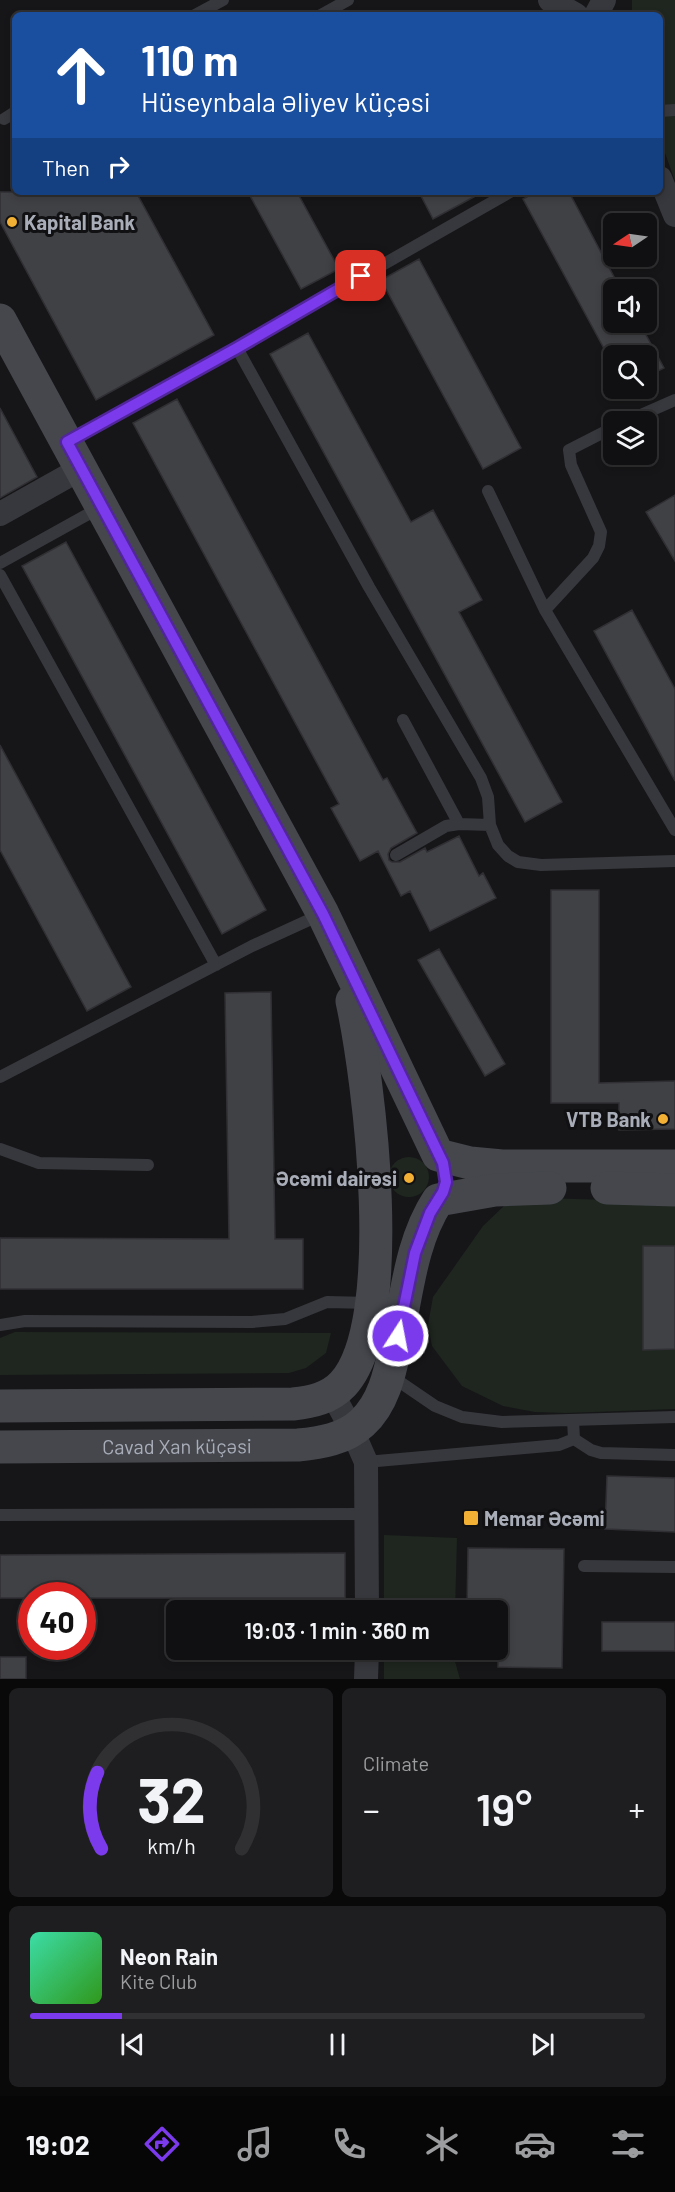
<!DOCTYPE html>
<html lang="en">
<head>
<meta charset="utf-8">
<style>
  :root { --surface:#101012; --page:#1e1e20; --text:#f1f3f6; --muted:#9c9d9f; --line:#303032; --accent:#7c3aed }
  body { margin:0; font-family:Barlow,sans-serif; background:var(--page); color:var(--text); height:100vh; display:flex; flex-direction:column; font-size:22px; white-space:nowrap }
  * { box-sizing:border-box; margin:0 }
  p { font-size:20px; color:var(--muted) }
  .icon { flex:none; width:33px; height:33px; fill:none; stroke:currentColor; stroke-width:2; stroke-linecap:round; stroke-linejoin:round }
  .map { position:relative; height:1679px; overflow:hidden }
  .details { display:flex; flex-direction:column; gap:9px; padding:9px; background:#09090a; flex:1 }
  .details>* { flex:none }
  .hud { position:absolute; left:12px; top:12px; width:651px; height:183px; border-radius:9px; box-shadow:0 3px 9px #0003,0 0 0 2px var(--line); background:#1a4fa0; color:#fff; overflow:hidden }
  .needle { width:39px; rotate:257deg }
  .buttons { position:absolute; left:603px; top:213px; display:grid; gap:12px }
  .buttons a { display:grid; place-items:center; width:54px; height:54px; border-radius:9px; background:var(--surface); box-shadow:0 3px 9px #0003,0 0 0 2px var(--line); font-size:30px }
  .speed { position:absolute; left:18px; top:1582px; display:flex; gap:12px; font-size:30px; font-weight:700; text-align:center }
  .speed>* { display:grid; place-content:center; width:78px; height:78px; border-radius:50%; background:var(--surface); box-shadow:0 3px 9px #0003,0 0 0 2px var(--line); line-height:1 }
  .speed .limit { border:9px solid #d22; background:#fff; color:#111 }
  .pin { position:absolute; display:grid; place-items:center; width:51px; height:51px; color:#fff; margin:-26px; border-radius:12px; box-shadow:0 3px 9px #0006 }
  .me { position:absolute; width:66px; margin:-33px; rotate:11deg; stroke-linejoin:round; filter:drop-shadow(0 0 4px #0008) }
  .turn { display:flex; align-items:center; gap:21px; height:126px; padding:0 30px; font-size:27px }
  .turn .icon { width:78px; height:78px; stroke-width:2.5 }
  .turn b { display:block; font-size:42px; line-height:51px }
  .then { display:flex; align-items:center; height:57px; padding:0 30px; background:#0003; gap:12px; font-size:22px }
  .big { font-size:45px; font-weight:600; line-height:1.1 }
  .details .widget { flex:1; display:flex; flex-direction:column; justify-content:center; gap:9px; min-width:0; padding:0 21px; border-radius:9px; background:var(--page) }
  .details .dial { align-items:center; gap:0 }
  .dial svg { height:156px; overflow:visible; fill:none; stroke:var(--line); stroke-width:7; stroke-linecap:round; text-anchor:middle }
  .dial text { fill:var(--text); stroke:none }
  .song { display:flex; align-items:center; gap:18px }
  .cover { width:72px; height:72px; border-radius:9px; background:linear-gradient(135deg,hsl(160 70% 55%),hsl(110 70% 35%)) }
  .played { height:6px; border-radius:3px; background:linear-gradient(90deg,var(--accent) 15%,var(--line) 15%) }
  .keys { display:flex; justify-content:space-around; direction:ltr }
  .heat { display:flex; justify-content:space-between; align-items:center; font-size:33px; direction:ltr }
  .details .tiles { flex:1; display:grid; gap:9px; grid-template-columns:1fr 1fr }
  .widget:last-child { grid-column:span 2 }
  .trip { position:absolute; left:166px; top:1600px; width:342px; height:60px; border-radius:9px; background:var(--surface); box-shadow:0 3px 9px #0003,0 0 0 2px var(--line); font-weight:600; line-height:60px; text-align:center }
  .dock { display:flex; height:96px; justify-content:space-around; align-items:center; background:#060607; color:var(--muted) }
  .dock .icon { width:42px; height:42px }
  .dock .on { color:var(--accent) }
  .dock b { font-size:27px; color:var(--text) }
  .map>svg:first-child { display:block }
</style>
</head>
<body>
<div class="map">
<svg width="675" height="1679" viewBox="0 0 675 1679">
  <rect width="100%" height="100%" fill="#161618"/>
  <!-- green -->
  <path fill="#1e261f" d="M632,0H675V181L660,139V15H632Z
    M389 1177a20 20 0 1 1 40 0a20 20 0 1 1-40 0Z
    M542,1198L675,1202V1409L566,1413L535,1412L503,1406L462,1386L432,1346L428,1325L433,1297L483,1226L505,1205Z
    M15,1332L331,1333L326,1353L306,1368L289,1373L0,1375V1338Z
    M384,1535L457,1538L455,1611H384Z
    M384,1650H454V1658L460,1679H384Z"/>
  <!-- building -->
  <path fill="#404145" stroke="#303034" stroke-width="1.5" d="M0,192H136L214,335L96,400L0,222Z
    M248,192H297L339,269L301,289Z
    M419,192H483L433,219Z
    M536,192H569L621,290H614V322H639L664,368L646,377V356H614V367L523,199Z
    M419,259L521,448L483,469L381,280Z
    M308,333L411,522L433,510L482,600L459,612L562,802L525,822L270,354Z
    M177,399L383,780L387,778L417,833L391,848L388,854L389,860L392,862H400L425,848L427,852L459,836L479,876L483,873L496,898L430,931L410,891L401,896L378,851L360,861L331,808L339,804L133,423Z
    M0,408L37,477L0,498Z
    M675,495V561L646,512Z
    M66,542L266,910L222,934L22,566Z
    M632,610L675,689V781L594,631Z
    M0,745L131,987L87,1011L0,850Z
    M551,890H599V1083L675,1081V1129L619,1130V1103H551Z
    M439,949L505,1064L485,1076L418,960Z
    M271,992L275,1239H303V1289H0V1238L229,1239L225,993Z
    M643,1246H675V1349L643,1350Z
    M607,1476L675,1478V1532L605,1529Z
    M468,1548L564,1549L562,1668L498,1667V1611H467Z
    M345,1553V1598H82V1596H32V1598H0V1555Z
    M602,1622H675V1651H602Z
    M0,1657H26V1679H0Z"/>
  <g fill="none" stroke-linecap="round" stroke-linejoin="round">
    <!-- lane -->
    <path stroke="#37383d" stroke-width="12" d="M195,15L223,0
      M321,15L348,0
      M660,111L675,110
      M4,119L15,112
      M237,348L369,587L481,778L488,797L490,825L498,845L508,856L518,862L541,865L675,861
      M625,422L675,400
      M68,441L237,348L510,192
      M488,491L545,610L675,830
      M0,563L101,507
      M0,575L216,965
      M545,610L593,558L599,546L601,532L571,465L569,450L614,427
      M403,720L459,824
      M396,855L446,826L459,824L490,825
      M0,1077L252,946L322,914
      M0,1149L39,1163L148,1165
      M0,1325L25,1321L252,1322L285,1319L327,1302L370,1303
      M391,1376L435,1406L462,1417L502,1422L675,1417
      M574,1439L591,1450L601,1453L675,1455
      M366,1462L559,1445L574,1439L573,1420
      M0,1515L367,1514
      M584,1566L675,1567"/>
    <!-- street -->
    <path stroke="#37383d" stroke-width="24" d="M550,0L576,15
      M596,15L604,0
      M660,178L675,215
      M0,514L82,468
      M332,1393L352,1430L366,1462L367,1611
      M366,1679L367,1650"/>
    <!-- secondary -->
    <g stroke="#45474d" stroke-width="33">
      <path d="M0,320L323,914L438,1155L470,1163L502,1166H675"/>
      <path d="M607,1188L675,1190"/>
      <path d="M0,1406L293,1404C312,1402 330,1398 343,1384C400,1322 369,1080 352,1001"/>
      <path id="s1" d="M0,1447L298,1445C320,1443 345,1439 362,1423C384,1403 390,1372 396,1344C407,1296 410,1243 438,1200L495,1190L550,1188"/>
    </g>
  </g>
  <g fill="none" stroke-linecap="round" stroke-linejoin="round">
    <defs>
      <path id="route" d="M361,276L237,348L67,442L323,914L443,1163L446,1182L443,1192L430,1213L415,1253L398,1336"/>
    </defs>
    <!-- route casing -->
    <use href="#route" stroke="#51269a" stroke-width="15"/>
    <!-- route -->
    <use href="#route" stroke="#7c3aed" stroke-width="10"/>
  </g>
  <!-- markers -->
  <g fill="#f2b134" stroke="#111113" stroke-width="2">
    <circle cx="12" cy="222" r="6"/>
    <circle cx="663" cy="1119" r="6"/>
    <circle cx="409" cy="1178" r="6"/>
    <rect x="463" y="1510" width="16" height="16" rx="3"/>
  </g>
  <g text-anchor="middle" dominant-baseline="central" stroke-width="6" stroke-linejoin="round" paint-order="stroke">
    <!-- poi labels -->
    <g font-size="20" font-weight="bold" fill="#a8adb8" stroke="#111113" text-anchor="start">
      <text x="24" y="222">Kapital Bank</text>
      <text x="651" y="1119" text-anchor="end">VTB Bank</text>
      <text x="397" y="1178" text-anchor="end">Əcəmi dairəsi</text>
      <text x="484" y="1518">Memar Əcəmi</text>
    </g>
    <!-- street labels -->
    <g font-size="20" fill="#a8adb8" stroke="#111113">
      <text stroke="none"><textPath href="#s1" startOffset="177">Cavad Xan küçəsi</textPath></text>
    </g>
  </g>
</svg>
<div class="buttons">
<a><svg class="needle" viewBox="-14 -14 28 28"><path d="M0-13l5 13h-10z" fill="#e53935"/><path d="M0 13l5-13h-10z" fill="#9c9d9f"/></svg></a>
<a><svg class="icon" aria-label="sound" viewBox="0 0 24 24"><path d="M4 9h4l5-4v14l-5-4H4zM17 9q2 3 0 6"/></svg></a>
<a><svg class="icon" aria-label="search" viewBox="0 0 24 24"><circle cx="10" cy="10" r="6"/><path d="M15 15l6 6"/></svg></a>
<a><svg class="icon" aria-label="layers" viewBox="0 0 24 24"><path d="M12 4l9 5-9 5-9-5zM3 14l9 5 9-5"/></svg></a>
</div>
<div class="speed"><div class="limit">40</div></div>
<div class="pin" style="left:361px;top:276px;background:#d93025"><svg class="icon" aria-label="arrive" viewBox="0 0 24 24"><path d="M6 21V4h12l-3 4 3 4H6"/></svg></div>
<svg class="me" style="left:398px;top:1336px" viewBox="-20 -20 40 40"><circle r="17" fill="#7c3aed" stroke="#fff" stroke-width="3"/><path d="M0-11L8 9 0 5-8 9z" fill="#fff"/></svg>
<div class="trip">19:03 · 1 min · 360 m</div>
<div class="hud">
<div class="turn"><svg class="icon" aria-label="ahead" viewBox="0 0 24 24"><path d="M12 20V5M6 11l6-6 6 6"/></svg><div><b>110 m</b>Hüseynbala Əliyev küçəsi</div></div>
<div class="then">Then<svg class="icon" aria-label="right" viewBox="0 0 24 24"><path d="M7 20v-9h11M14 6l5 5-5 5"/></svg></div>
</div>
</div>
<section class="details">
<div class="tiles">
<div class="widget dial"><svg viewBox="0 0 100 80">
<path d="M14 69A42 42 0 1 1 86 69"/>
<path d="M14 69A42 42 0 0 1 12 30" stroke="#7c3aed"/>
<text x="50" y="56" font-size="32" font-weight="700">32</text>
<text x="50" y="72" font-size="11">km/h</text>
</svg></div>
<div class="widget"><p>Climate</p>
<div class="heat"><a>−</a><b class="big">19°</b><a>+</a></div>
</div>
<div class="widget">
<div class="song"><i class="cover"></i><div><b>Neon Rain</b><p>Kite Club</p></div></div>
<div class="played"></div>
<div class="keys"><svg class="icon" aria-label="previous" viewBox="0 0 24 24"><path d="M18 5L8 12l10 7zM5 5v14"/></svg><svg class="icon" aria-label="pause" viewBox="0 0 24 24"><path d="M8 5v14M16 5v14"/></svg><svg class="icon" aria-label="next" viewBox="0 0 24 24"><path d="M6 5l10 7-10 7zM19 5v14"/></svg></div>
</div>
</div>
</section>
<nav class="dock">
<b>19:02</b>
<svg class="icon on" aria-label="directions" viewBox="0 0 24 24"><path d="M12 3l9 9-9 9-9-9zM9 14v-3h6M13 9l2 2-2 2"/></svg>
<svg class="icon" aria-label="music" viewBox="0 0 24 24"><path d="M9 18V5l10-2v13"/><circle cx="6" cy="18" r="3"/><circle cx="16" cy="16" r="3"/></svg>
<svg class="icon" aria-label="phone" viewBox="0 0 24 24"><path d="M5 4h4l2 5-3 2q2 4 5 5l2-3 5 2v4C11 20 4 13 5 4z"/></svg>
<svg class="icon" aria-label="climate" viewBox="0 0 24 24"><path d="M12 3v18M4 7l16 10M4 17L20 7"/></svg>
<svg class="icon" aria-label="car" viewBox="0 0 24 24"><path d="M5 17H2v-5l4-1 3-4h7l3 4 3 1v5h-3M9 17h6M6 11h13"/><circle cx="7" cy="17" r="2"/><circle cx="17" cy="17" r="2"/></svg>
<svg class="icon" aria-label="filters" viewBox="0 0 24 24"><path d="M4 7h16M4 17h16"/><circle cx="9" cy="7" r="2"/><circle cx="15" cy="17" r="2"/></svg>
</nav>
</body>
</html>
